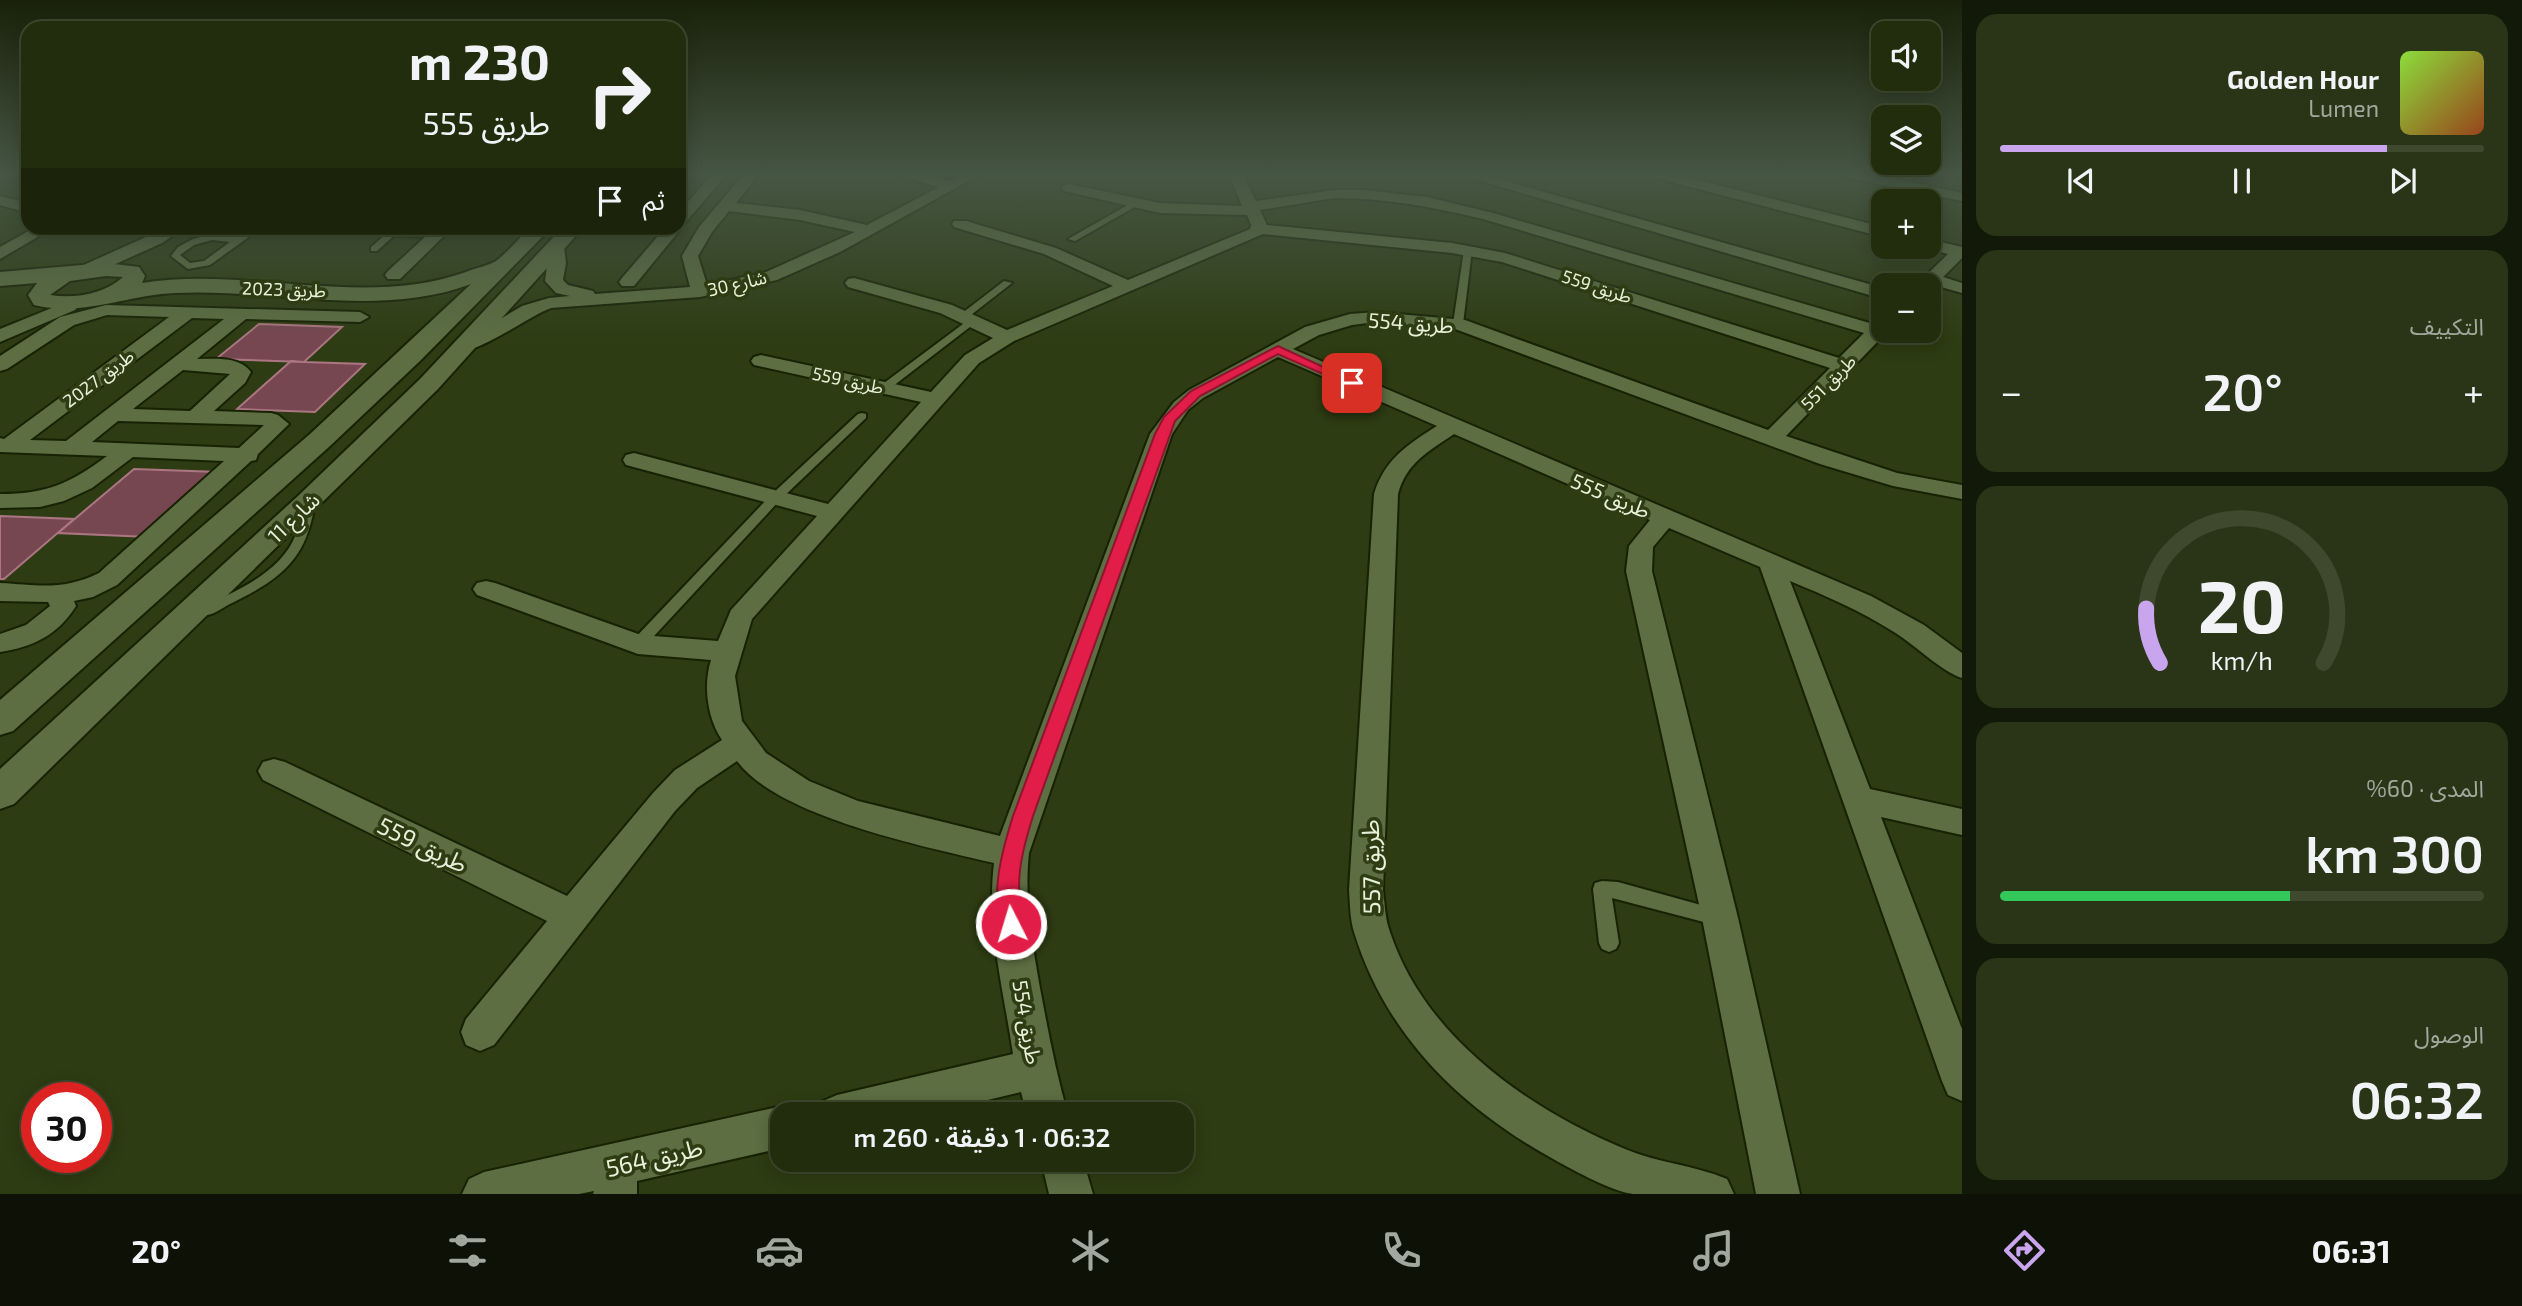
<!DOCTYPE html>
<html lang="ar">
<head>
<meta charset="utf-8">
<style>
  :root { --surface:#222d0e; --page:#2a3517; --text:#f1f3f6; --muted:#a2a89e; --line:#3f492e; --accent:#c9a5ee }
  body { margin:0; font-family:"Exo 2","Noto Sans Arabic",sans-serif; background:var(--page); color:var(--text); direction:rtl; height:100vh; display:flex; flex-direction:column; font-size:26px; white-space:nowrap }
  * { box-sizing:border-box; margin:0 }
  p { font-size:23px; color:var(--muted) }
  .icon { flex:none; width:38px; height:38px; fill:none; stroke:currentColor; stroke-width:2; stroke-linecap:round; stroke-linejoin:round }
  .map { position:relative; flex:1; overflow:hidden; direction:ltr }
  .drawer { display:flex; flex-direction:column; gap:14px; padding:14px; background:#131908; width:560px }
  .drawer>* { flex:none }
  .banner { position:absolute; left:21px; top:21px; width:665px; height:214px; border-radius:21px; box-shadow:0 4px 18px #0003,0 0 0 2px var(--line); direction:rtl; background:#222d0e; color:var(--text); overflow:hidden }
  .controls { position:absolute; left:1871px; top:21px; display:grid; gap:14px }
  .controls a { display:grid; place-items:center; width:70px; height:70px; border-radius:14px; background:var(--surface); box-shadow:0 4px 18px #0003,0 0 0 2px var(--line); font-size:35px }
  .speed { position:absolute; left:21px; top:1082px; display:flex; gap:14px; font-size:35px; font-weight:700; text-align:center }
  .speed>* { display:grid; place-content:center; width:91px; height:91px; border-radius:50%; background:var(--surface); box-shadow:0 4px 18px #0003,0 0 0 2px var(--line); line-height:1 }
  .speed .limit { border:10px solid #d22; background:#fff; color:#111 }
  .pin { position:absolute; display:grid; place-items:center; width:60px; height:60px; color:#fff; margin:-30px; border-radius:14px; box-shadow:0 4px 10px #0006 }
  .me { position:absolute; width:77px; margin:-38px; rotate:355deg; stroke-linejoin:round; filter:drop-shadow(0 0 5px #0008) }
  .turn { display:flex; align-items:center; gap:24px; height:147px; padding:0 21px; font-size:32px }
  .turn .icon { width:91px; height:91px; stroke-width:2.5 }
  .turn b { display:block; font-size:49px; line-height:60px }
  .then { display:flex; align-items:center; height:66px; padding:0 21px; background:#0003; gap:14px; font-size:26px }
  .big { font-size:52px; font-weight:600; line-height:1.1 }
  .drawer .tile { flex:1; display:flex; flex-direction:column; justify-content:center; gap:10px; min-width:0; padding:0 24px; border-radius:21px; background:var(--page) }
  .drawer .dial { align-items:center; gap:0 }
  .dial svg { height:182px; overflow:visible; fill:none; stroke:var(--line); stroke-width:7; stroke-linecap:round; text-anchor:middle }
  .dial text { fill:var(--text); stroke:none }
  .song { display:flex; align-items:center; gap:21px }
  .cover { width:84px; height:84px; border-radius:10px; background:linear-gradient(135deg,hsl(90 70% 55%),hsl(20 70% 35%)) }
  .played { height:7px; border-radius:4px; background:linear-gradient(90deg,var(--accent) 80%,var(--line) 80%) }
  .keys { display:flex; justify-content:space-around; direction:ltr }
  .heat { display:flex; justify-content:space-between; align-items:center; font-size:38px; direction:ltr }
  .charge { height:10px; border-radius:5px; background:linear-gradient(90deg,#34c759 60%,var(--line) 0) }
  .trip { position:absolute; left:770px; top:1102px; width:424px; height:70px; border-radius:21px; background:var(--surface); box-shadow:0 4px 18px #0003,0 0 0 2px var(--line); font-weight:600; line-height:70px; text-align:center; direction:rtl }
  .tab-bar { display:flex; height:112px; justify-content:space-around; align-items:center; background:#0e1206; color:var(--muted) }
  .tab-bar .icon { width:49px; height:49px }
  .tab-bar .current { color:var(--accent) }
  .tab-bar b { font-size:32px; color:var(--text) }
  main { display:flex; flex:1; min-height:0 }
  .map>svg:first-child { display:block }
</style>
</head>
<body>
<main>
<section class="drawer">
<div class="tile">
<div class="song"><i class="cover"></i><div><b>Golden Hour</b><p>Lumen</p></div></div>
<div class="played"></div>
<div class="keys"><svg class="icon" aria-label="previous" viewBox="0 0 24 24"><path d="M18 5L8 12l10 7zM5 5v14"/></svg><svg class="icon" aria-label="pause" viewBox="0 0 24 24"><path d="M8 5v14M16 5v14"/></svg><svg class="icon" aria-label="next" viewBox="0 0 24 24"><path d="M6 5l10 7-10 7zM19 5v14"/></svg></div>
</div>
<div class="tile"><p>التكييف</p>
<div class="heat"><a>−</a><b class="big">20°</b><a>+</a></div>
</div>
<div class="tile dial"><svg viewBox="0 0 100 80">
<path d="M14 69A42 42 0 1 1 86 69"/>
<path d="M14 69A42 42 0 0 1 8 45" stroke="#c9a5ee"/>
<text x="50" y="56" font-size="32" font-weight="700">20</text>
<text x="50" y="72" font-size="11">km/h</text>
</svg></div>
<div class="tile"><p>المدى · 60%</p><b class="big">300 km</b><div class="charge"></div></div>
<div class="tile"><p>الوصول</p><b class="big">06:32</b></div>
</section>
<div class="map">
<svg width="1962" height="1194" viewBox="0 0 1962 1194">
  <rect width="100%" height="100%" fill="#2d3c12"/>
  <!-- building -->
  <path fill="#774751" stroke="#ab7681" stroke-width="2" d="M259,324L342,327L304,362L216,359Z
    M291,361L304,362L365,364L315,412L237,409Z
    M134,469L218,472L149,537L58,533Z
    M0,516L74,519L4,579H0Z"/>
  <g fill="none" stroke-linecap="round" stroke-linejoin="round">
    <defs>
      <path id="service" d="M1133,202L1140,204L1075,241L1068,239Z
        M252,228H261L210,265L188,269L171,256L178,247L193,239L212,234L235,237ZM212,240L230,242L204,261L190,263L180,255L194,245Z
        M392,229L399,231L377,251H371V247Z
        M1468,247L1472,250L1463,324L1458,327L1453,324L1464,250Z
        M1004,281L1012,283L967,318H961V314Z
        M971,318L979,320L888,390H880V386Z
        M862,413L866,414V418L779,501L643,648H633L631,644L633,640L771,495L858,414Z
        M309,498L315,502C307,561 279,580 228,605C219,610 209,618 198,615L196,612L198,609C233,592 281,574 296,534C300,524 301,513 303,502Z
        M1602,881L1618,882L1719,910L1726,912L1728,918L1726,924L1719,926L1612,898L1619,943L1616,949L1609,952L1602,949L1599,943L1593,889L1595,883Z"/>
      <path id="minor" d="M712,174H727L684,224L679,226V231L634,286H622L619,282L622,278L665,228H679V212Z
        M744,174H759L736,203L800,210L867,225L939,187L895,174H921L950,181L963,174H981L840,252L777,280L700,297L551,308C528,316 478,355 458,350L455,346L522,306L549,298L570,296L556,293L545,281L550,244L556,242L564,247L566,263L563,280L568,285L593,291L595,294L690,287L682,256L699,227ZM729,211L800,220L855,232L766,272L707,285L698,256L712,232Z
        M1233,174H1247L1246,182L1256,201L1334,190H1364L1427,197L1493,213L1873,324L1883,319V331H1888L1786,436L1897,473L1962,485V499L1893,486L1820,464L1455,329L1376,322L1352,325L1319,335L1293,349L1871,596L1924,625L1962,653V678C1942,672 1914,644 1894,632C1861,611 1826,596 1790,581L1870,789L1962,809V835L1881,817L1962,1029V1101L1948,1095L1942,1081L1760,567L1669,528L1653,547L1652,571L1738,918L1800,1194H1756L1702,918L1626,571L1629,546L1650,520L1454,434C1429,451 1406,463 1398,494L1383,890C1385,904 1385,919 1390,932C1424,1036 1528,1109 1625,1149C1658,1163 1694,1165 1727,1179L1734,1194C1701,1194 1665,1194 1633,1194C1611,1191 1575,1171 1555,1160C1462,1109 1386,1036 1354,932C1350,919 1350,904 1349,890L1374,494C1384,460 1408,444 1437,426L1278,357L1203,398L1188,410L1172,434L1029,853C1024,899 1032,942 1040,988C1048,1031 1056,1073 1068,1115H1027L1021,1092L925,1115H817L823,1101L837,1095L1013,1054C1004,992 986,926 994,863C927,847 778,817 737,761L697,788L675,811L494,1045L480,1051L466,1045L461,1032L466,1019L547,921L263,780L258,771L263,762L274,759L285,762L567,896L653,793L675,770L722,740C707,718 703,685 711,660L638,654L477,595L473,589L477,583L486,581L495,583L641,635L718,641L731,610L817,516L626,465L623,460L626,455L634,453L828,504L921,402L754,365L751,361L754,357L761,355L931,392L965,355L993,338L940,313L848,287L845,283L848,279L854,278L952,305L1007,330L1113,286L1044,254L954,227L952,224L954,221H966L1056,248L1128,280L1250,229L1251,225L1247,215L1160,213L1064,191L1062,188L1064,185L1069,184L1160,203L1242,206L1232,182ZM1334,198C1385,198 1433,207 1483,219L1864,333L1839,358L1505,253L1452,243L1267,225L1260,210ZM1263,234L1452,253L1502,262L1830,368L1768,430L1465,320L1376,312L1350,314L1305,327L1189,390L1174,402L1150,434L1000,836L858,801L809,781L766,753L742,721L735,676L752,619L979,363L1014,341Z
        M1457,174H1481L1883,288V299Z
        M1650,174H1675L1883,227V237L1652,177Z
        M1842,174H1872L1962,193V201L1849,178Z
        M0,196L28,203V213L0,205Z
        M34,228H53L0,259V247Z
        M166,228H184L162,243L89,276H77L74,272L77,268Z
        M328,228H457L447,233L400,279H388L385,275L388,271L425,237L336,233Z
        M1928,239L1962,247V258L1943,277L1962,283V293L1934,285L1928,289V285H1916L1948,254L1922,247H1928Z
        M69,301L75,302L78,306L75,310L0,342V329Z
        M106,305L360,312L369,317L360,322L246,319L197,359C215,359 239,356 251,372L245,383L214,411L271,413L278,415L289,424L258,454L256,460L251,461L117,585L93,597L74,601L76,606C58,635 33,647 0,652V634L26,625L50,606L48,602L0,601V583C39,585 62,591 99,573L224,461L133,457L92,488L64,501L40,507L0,508V494C47,494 69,484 107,456L0,452V438L4,439L169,317L107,315L74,325L7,369L0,371V356L60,317ZM192,318L224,319L66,441L30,440ZM183,370L230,374L190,411L133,409ZM118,421L264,425L239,448L92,442Z
        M782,1106L798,1115H782V1148L637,1181V1194H593L594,1191L579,1194H462L469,1179L484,1172Z
        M1041,1160H1083L1093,1194H1049Z"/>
      <path id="tertiary" d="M530,228H551L421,360L330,446L13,731L0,735V700L310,434L471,284C378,319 272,288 175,293C127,295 83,317 34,305L28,295L37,283L0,286V272L106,263L139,267L145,276L142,283C249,266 362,309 466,272C475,268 488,266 496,261C508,252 519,238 530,228ZM106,276L123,277C104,294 75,299 50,295L70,281Z
        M562,228H583L438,389L14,804L0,809V769L298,496L420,379Z"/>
    </defs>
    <!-- service casing -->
    <use href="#service" stroke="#172203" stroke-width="4"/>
    <!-- minor casing -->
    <use href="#minor" stroke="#172203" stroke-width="4"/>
    <!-- tertiary casing -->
    <use href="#tertiary" stroke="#172203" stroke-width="4"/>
    <!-- service -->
    <use href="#service" fill="#5c6e42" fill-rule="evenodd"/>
    <!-- minor -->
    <use href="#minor" fill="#5c6e42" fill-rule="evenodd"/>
    <!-- tertiary -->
    <use href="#tertiary" fill="#5c6e42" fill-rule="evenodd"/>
  </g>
  <!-- sky -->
  <linearGradient id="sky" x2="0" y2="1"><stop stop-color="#19210a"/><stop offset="0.51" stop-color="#465644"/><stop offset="1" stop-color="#465644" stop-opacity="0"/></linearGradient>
  <rect width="1962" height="341" fill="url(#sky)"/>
  <!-- route -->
  <path fill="#e11d48" stroke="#92132f" stroke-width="2" d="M1278,346L1358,383L1348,385L1278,354L1200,396L1175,421L1033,816C1026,839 1019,862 1019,887C1019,901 1025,917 1019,931L1011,934L1004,931C988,898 1003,848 1013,816L1155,434L1164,417L1191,391Z"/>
  <g text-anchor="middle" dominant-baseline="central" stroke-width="7" stroke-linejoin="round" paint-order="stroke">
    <!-- far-street labels -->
    <g font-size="18" fill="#e7f1d9" stroke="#2d3c12">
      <text transform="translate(737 283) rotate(-13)">شارع 30</text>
      <text transform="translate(1597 286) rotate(18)">طريق 559</text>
      <text transform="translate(284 289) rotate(2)">طريق 2023</text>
      <text transform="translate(98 378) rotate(-37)">طريق 2027</text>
      <text transform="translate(848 380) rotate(12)">طريق 559</text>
      <text transform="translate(1828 382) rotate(-45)">طريق 551</text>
    </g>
    <!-- street labels -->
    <g font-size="21" fill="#e7f1d9" stroke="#2d3c12">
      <text transform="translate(1411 322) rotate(4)">طريق 554</text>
      <text transform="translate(1611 495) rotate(23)">طريق 555</text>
      <text transform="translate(293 517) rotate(-44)">شارع 11</text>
      <text transform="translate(1028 1022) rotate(80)">طريق 554</text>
    </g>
    <!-- near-street labels -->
    <g font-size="24" fill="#e7f1d9" stroke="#2d3c12">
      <text transform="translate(423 844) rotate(26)">طريق 559</text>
      <text transform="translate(1370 867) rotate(-91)">طريق 557</text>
      <text transform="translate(654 1157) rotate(-13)">طريق 564</text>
    </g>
  </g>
</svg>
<div class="controls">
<a><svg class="icon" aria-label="sound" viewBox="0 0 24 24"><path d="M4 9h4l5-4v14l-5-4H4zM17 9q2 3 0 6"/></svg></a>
<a><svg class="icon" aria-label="layers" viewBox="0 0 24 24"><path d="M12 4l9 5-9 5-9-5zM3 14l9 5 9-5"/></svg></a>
<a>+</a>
<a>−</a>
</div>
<div class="speed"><div class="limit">30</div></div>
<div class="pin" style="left:1352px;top:383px;background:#d93025"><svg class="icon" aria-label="arrive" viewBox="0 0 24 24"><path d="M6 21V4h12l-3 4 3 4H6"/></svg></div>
<svg class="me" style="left:1011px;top:924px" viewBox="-20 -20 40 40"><circle r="17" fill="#e11d48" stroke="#fff" stroke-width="3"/><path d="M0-11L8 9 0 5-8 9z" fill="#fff"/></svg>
<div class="trip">06:32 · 1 دقيقة · 260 m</div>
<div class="banner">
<div class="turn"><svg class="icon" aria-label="right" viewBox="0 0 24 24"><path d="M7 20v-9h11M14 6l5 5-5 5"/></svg><div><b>230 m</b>طريق 555</div></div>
<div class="then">ثم<svg class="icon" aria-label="arrive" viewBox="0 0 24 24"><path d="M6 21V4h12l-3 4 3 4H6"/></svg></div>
</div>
</div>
</main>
<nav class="tab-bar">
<b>06:31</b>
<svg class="icon current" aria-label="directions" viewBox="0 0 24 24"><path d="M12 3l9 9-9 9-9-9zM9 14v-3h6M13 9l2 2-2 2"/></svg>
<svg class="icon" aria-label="music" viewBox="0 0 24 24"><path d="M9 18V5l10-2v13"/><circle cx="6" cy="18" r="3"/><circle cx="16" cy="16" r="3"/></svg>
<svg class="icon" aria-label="phone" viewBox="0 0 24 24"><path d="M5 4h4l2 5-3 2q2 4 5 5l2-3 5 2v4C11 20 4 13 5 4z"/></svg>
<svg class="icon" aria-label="climate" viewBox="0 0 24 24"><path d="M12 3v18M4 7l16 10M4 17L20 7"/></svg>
<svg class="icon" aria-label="car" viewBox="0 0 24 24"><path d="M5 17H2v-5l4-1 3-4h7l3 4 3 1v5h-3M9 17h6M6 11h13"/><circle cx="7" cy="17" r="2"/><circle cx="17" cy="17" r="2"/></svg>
<svg class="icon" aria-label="filters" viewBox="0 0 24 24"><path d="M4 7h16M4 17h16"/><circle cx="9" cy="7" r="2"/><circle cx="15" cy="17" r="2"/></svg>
<b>20°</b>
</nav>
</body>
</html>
